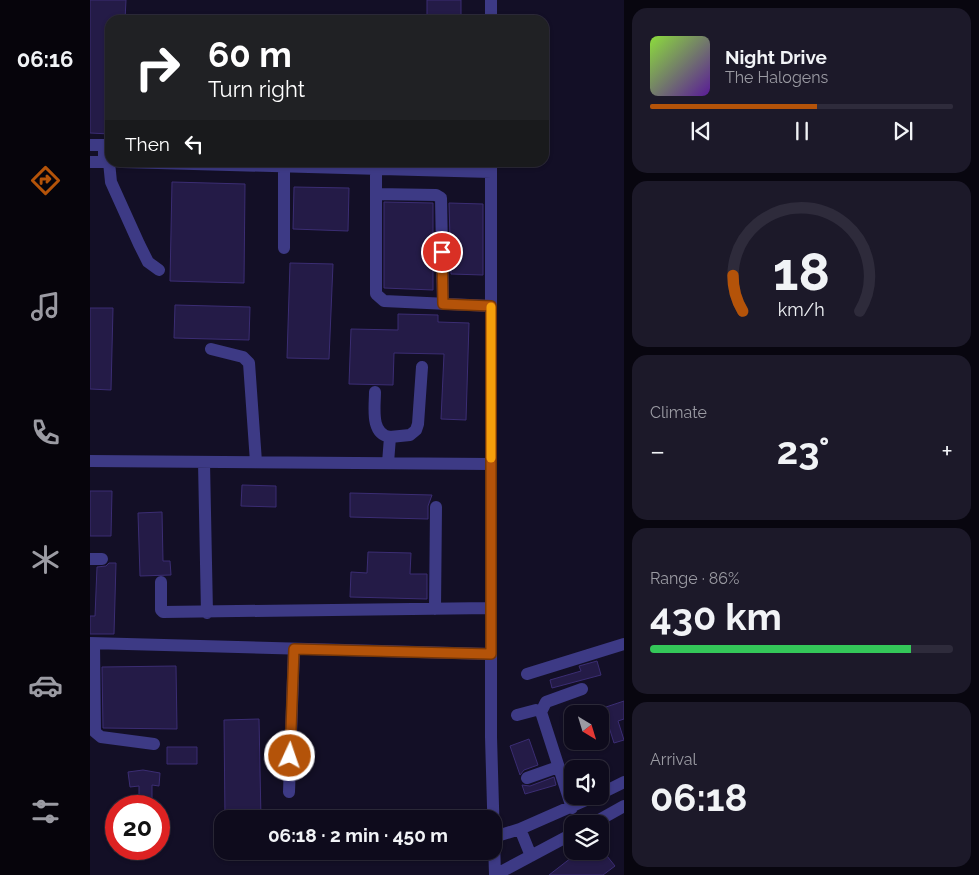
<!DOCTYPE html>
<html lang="en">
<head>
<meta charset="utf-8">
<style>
  :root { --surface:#0e0b1c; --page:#1c1929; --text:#f1f3f6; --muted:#9b9ba3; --line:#2e2b3b; --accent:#b45309 }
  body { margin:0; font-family:Raleway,sans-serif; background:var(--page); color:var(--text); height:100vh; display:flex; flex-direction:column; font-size:19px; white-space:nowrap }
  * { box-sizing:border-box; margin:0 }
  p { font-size:16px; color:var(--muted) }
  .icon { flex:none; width:28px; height:28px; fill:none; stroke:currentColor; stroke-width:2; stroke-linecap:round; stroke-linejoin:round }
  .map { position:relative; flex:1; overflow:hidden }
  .drawer { display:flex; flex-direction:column; gap:8px; padding:8px; background:#08060f; width:355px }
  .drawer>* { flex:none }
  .top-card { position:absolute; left:15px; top:15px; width:444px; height:152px; border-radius:15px; box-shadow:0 1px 4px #0004,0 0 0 1px var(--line); background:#202124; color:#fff; overflow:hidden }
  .needle { width:32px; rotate:142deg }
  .buttons { position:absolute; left:474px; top:705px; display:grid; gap:10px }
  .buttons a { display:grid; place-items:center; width:45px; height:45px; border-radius:10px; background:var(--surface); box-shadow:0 1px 4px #0004,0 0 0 1px var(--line); font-size:25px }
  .speed { position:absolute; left:15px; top:795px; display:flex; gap:10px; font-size:25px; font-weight:700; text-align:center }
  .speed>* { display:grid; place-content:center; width:65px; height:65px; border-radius:50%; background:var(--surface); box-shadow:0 1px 4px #0004,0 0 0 1px var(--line); line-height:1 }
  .speed .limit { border:8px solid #d22; background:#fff; color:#111 }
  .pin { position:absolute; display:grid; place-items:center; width:42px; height:42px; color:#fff; margin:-21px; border:2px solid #fff; border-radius:50%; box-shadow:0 1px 5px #0007 }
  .me { position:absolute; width:55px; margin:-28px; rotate:3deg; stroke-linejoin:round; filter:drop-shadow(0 0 4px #0008) }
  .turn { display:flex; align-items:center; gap:18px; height:105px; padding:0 20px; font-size:22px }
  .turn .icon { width:65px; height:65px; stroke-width:2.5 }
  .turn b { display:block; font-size:35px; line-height:42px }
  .then { display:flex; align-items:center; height:48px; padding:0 20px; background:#0003; gap:10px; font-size:19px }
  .big { font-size:38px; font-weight:700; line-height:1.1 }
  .drawer .widget { flex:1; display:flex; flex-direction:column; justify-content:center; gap:8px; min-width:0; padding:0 18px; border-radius:15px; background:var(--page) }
  .drawer .dial { align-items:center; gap:0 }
  .dial svg { height:130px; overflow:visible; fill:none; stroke:var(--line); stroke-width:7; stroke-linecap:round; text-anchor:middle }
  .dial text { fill:var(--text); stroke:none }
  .song { display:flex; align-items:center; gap:15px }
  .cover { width:60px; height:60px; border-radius:8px; background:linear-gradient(135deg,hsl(90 70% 55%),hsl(270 70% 35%)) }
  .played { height:5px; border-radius:2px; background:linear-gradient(90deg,var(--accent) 55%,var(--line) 55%) }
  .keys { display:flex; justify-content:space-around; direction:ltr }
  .heat { display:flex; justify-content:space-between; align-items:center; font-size:28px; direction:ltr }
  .charge { height:8px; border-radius:4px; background:linear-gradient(90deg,#34c759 86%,var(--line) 0) }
  .trip { position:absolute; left:124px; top:810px; width:288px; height:50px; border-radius:15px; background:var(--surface); box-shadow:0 1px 4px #0004,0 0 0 1px var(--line); font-weight:700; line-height:50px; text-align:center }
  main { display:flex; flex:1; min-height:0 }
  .tab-bar { display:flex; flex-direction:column; width:90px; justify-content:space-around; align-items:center; background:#06040b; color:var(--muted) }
  .tab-bar .icon { width:35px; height:35px }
  .tab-bar .active { color:var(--accent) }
  .tab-bar b { font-size:22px; color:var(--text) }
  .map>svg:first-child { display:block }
</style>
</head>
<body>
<main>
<nav class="tab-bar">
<b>06:16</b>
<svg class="icon active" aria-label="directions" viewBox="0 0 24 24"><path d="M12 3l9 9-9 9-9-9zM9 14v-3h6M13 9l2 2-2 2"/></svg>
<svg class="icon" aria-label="music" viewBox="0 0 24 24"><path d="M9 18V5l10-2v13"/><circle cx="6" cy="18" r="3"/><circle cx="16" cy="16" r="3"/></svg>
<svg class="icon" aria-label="phone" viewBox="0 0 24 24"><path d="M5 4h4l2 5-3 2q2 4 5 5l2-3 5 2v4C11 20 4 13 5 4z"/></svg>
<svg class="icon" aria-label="climate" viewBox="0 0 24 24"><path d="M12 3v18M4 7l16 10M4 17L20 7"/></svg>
<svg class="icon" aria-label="car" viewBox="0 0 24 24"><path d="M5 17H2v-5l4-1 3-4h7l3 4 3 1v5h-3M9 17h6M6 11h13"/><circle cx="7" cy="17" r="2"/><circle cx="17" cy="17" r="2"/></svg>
<svg class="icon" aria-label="filters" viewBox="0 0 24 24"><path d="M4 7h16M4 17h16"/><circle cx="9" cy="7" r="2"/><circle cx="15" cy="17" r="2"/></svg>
</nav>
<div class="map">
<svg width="534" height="875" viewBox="0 0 534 875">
  <rect width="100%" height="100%" fill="#130f26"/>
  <!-- building -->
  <path fill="#241b47" stroke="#3b2d73" d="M0,0H36L35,20H20V134L0,133Z
    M337,0H371V20H337Z
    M82,182L155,184L154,283L80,281Z
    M204,187L259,188L258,231L203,229Z
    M294,202L343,203V290L294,288Z
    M359,203L393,204V275L361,274Z
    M200,263L243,264L239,359L197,358Z
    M85,305L160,307L159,340L84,338Z
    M0,308H23L21,390L0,389Z
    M308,314L348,315V322L379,323L376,420L351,419L354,354L304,353L303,385L259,384L261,329L308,330Z
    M152,485L186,486V507L151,506Z
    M0,491H22L21,536H0Z
    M260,493L342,495L338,506V519L260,517Z
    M72,512L73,561H80L81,575L50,576L48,513Z
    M278,552L321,553L320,574H337V599L260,597L261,572L277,573Z
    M19,563H26L24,634H0V616H5L7,567L16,566Z
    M507,661L511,675L462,688L460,680L491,671L489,666Z
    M86,666L87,729L13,728L12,667Z
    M534,701V719L528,721L534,740L524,743L513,708Z
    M169,719L171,819H135L134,720Z
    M439,739L448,765L434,770L430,775L420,746Z
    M77,747H107V764H77Z
    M53,770L70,773L69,786L62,785V799L49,800V786L40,787L38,772Z
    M464,777L466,785L435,794L432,785L440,786Z
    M490,851H513L525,866L513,875H459Z"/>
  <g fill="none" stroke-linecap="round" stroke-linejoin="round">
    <!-- minor -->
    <path stroke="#3d3a85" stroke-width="12" d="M401,20V0
      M0,145H14V162
      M0,162H20
      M19,162L21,182L49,244L58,262L69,270
      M32,162L401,172
      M401,162V737L405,875
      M286,169V294L294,301L401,306
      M286,194L346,195L351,198L353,303
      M194,248V167
      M121,349L153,357L159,363L166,462
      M285,392C285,407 280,434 300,437L298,463
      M300,437L320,435L326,430L328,424L332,367
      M0,461L401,464
      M114,462L117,613
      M0,559H12
      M71,582V610L73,612L401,608
      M345,609L346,507
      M0,643L401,654
      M4,644L5,732L11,737L64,744
      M437,674L534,644
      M427,715L446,710L451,712
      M437,778L468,767
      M199,792L204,649
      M510,794L534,782
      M482,808L451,712L456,702L492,689
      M502,824L534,806
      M430,829L441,856
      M404,837L430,829L505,796
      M405,875L482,834"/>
  </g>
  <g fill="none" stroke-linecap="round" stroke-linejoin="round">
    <defs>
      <path id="route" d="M200,756L204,649L401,654V306L353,304L352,252"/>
    </defs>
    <!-- route casing -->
    <use href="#route" stroke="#753606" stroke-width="12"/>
    <!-- route -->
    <use href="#route" stroke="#b45309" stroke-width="9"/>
    <!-- slow -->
    <path stroke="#f59e0b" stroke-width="9" d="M401,307V458"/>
  </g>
</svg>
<div class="buttons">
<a><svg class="needle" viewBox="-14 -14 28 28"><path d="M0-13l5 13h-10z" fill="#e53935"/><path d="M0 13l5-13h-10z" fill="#9b9ba3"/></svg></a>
<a><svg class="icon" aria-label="sound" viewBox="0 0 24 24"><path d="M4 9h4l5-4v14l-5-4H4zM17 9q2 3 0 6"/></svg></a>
<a><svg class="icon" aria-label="layers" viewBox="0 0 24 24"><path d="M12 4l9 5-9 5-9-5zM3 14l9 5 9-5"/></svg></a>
</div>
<div class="speed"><div class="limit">20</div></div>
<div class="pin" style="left:352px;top:252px;background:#d93025"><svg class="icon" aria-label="arrive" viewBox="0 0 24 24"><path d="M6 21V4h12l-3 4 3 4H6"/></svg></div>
<svg class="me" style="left:200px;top:756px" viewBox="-20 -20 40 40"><circle r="17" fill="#b45309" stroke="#fff" stroke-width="3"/><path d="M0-11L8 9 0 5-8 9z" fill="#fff"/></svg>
<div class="trip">06:18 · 2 min · 450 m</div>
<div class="top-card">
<div class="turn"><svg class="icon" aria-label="right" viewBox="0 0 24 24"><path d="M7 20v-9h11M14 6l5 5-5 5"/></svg><div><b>60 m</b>Turn right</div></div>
<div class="then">Then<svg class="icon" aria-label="left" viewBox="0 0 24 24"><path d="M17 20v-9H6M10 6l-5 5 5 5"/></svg></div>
</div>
</div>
<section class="drawer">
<div class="widget">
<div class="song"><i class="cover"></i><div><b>Night Drive</b><p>The Halogens</p></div></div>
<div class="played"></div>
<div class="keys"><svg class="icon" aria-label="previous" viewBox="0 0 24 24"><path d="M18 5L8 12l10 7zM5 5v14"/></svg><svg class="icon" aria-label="pause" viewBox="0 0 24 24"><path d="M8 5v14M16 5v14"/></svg><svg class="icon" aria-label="next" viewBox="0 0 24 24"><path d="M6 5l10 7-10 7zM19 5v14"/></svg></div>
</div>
<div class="widget dial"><svg viewBox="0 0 100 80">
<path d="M14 69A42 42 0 1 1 86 69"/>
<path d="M14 69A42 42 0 0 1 8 47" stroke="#b45309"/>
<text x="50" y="56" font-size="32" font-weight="700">18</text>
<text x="50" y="72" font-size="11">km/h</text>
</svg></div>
<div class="widget"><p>Climate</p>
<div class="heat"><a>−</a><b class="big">23°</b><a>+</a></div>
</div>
<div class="widget"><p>Range · 86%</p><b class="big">430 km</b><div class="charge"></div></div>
<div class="widget"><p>Arrival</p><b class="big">06:18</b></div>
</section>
</main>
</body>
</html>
